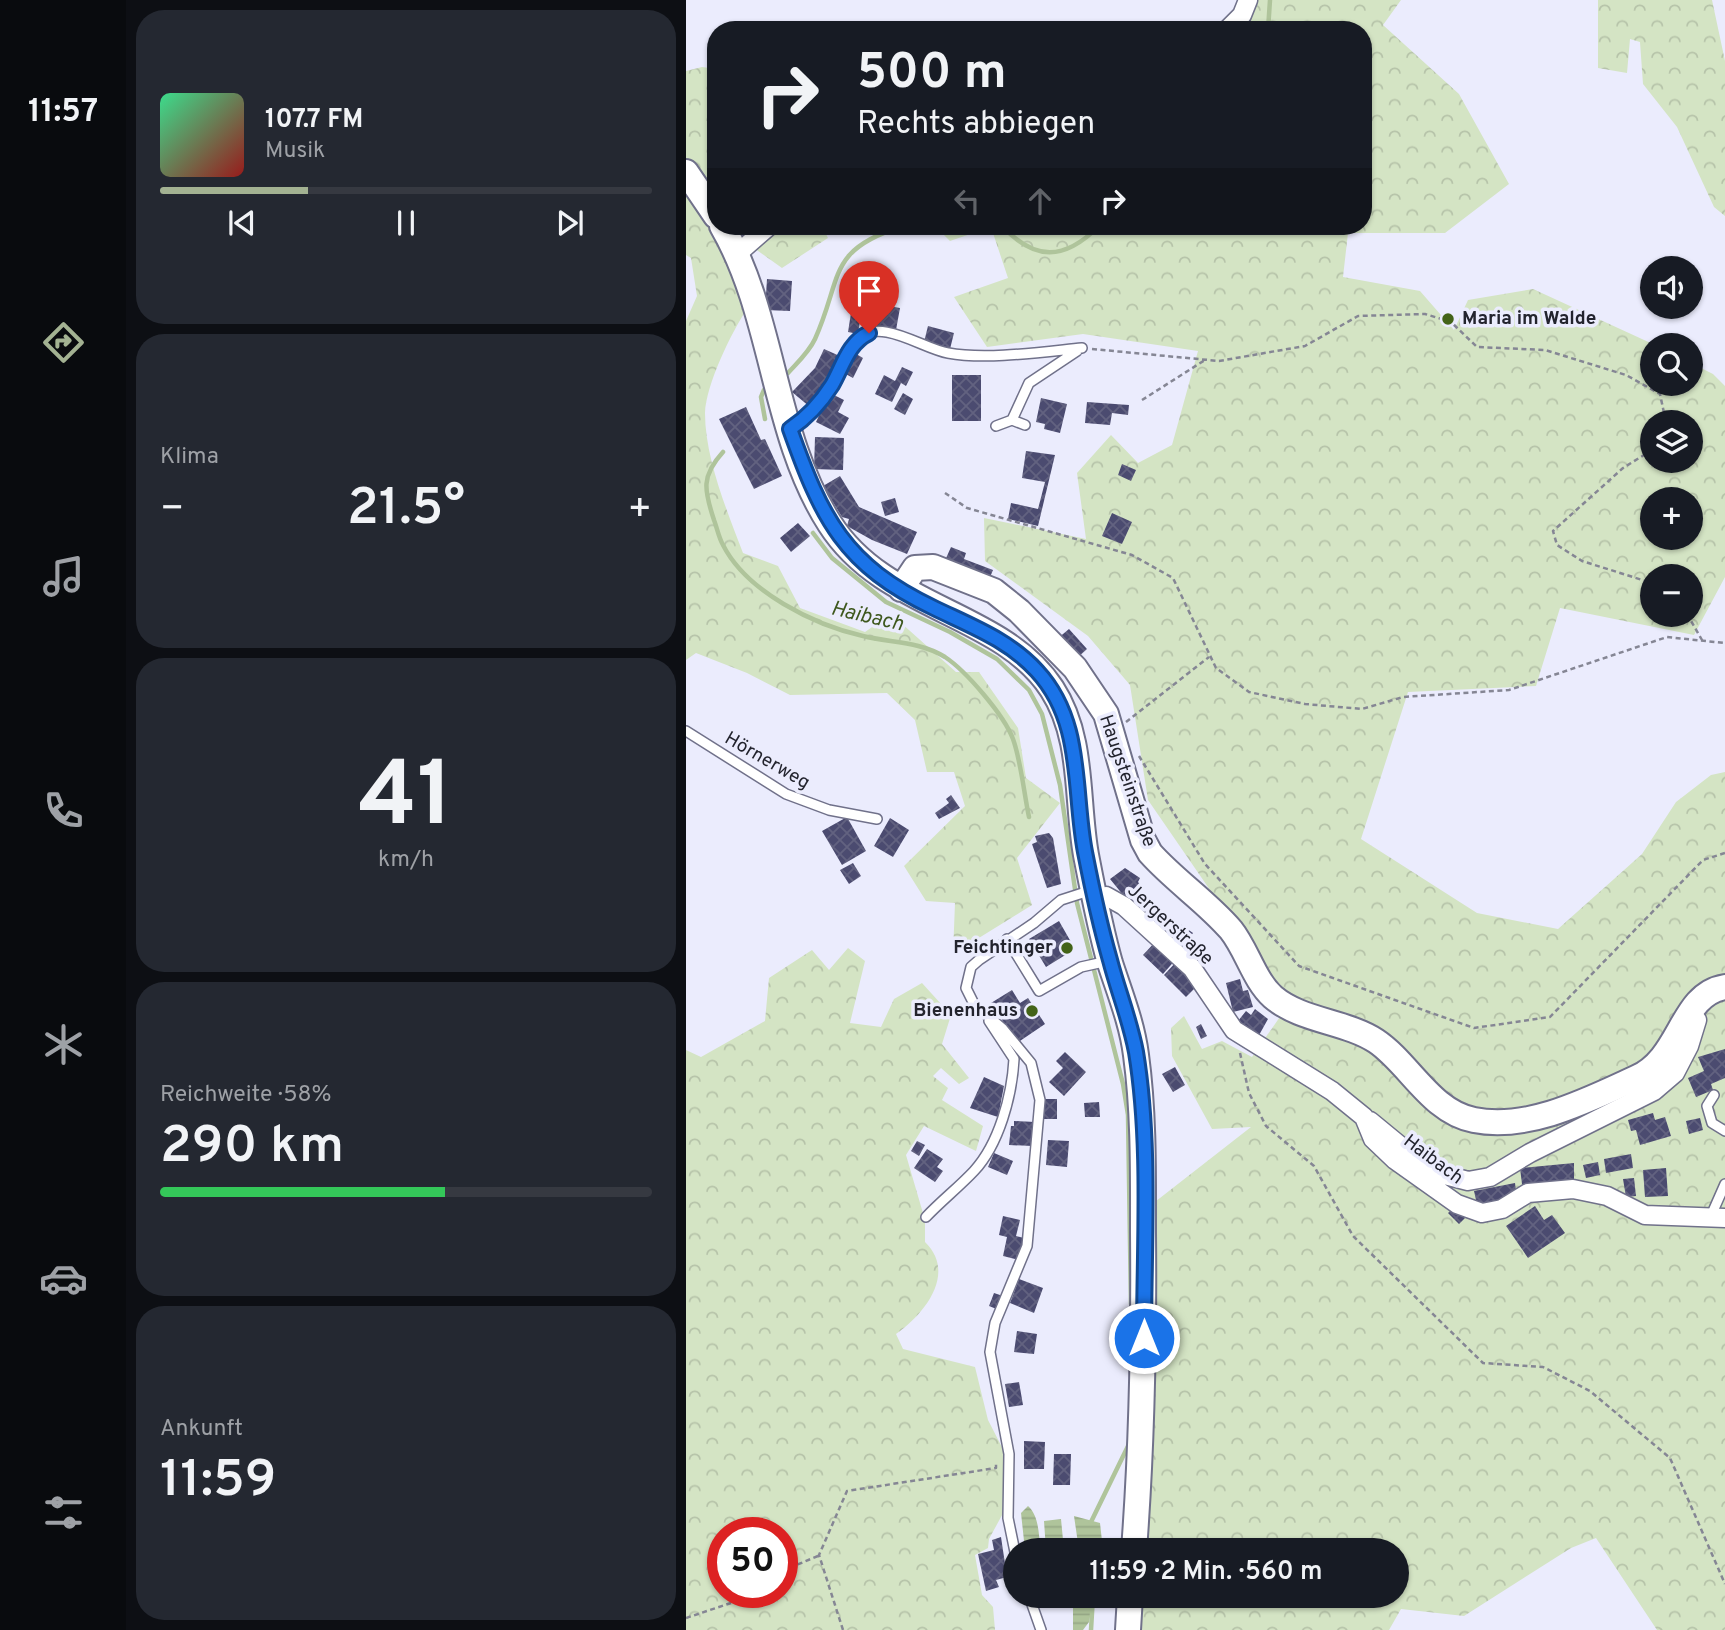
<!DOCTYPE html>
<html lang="de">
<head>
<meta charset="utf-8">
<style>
  :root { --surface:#171b24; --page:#242831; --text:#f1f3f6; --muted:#9ea1a6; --line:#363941; --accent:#a3b292 }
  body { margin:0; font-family:Overpass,sans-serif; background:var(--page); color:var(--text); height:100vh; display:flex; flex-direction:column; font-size:26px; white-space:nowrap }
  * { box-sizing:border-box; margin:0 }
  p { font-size:23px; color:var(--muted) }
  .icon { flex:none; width:38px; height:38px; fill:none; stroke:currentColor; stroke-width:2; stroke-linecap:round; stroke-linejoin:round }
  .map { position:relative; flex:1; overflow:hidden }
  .sheet { display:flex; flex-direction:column; gap:10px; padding:10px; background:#0d0f14; width:560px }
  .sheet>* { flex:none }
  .top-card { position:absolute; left:21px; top:21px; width:665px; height:214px; border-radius:28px; box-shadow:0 2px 5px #0004; background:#171b24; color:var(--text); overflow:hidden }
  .buttons { position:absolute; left:954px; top:256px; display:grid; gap:14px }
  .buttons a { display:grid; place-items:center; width:63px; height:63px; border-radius:50%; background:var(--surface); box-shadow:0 2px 5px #0004; font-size:35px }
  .speed { position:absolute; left:21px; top:1517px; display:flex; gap:14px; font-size:35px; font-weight:700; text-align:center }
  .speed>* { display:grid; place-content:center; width:91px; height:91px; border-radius:50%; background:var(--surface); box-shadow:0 2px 5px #0004; line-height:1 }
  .speed .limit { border:10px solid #d22; background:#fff; color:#111 }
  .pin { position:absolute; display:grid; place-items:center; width:60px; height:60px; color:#fff; margin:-72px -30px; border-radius:50% 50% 50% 0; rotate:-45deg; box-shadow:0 0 7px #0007 }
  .pin .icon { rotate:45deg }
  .me { position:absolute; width:77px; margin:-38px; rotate:0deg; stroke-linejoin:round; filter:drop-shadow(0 0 5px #0008) }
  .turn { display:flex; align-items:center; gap:24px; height:147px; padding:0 35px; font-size:32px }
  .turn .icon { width:91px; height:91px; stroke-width:2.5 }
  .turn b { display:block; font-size:49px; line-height:60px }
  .lanes { display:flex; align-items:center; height:66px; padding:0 35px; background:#0003; justify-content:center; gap:35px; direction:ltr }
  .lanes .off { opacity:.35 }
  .big { font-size:52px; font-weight:600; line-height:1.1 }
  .sheet .widget { flex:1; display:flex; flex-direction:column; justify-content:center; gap:10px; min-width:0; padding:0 24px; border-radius:28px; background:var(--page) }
  .sheet .dial { align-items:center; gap:0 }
  .dial b { font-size:91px; line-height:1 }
  .song { display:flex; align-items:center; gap:21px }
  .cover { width:84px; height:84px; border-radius:10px; background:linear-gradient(135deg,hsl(150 70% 55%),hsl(0 70% 35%)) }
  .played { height:7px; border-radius:4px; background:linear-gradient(90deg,var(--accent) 30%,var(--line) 30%) }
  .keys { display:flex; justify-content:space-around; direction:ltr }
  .heat { display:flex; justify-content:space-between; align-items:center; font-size:38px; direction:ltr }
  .charge { height:10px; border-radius:5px; background:linear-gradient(90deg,#34c759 58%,var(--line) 0) }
  .trip { position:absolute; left:317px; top:1538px; width:406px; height:70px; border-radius:35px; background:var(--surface); box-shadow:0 2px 5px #0004; font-weight:600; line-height:70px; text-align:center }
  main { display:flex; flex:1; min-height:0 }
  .tab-bar { display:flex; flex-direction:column; width:126px; justify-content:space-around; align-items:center; background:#090b0e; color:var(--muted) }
  .tab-bar .icon { width:49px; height:49px }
  .tab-bar .current { color:var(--accent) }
  .tab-bar b { font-size:32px; color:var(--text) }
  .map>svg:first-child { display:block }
</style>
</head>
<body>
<main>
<nav class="tab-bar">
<b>11:57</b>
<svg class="icon current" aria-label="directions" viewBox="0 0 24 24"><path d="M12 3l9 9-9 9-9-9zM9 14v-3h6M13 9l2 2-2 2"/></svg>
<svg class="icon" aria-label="music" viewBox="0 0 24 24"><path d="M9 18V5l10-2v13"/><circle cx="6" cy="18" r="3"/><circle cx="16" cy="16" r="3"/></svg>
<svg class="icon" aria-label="phone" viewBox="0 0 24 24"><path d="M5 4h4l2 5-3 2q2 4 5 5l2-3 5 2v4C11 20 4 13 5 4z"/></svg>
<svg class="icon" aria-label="climate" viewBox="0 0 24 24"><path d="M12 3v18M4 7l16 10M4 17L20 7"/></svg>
<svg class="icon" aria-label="car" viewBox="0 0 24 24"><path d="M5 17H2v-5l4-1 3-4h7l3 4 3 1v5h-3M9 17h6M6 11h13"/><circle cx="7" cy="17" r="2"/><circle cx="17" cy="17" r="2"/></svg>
<svg class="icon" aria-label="filters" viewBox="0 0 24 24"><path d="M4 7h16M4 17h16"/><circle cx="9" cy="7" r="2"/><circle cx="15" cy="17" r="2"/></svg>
</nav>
<section class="sheet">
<div class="widget">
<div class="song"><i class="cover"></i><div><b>107.7 FM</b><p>Musik</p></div></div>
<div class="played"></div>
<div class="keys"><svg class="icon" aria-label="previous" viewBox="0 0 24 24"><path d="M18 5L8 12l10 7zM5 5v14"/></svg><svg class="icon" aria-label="pause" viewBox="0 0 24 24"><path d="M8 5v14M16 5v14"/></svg><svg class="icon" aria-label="next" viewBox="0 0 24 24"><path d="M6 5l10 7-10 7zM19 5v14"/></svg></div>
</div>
<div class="widget"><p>Klima</p>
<div class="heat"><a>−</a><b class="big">21.5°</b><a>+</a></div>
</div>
<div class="widget dial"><b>41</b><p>km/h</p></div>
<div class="widget"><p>Reichweite · 58%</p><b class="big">290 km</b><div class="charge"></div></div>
<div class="widget"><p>Ankunft</p><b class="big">11:59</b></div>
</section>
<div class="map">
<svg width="1039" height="1630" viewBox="0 0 1039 1630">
  <defs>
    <pattern id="forest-crowns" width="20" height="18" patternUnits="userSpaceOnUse" patternTransform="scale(1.75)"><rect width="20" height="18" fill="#d4e4c4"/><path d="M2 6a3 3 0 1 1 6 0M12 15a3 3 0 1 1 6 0" fill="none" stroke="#b6c3a9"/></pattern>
    <pattern id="water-rules" width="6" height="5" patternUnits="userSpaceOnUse" patternTransform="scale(1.75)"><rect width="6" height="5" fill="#afc49b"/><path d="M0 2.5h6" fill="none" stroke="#96a886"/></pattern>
    <pattern id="building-cross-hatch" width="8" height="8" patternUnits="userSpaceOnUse" patternTransform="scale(1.75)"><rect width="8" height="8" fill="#4b4b70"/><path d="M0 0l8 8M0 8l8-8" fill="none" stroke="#626280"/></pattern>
  </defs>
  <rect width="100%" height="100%" fill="#ebecfd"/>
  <!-- forest -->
  <path fill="url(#forest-crowns)" fill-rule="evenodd" d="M571,0H715L697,25L773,94L823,184L759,233H662L657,277L734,291L768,330L782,300L847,289L969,345H966V383H1004L1005,363L1027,374L1039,386V577L1008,635L874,608L850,686L722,692L675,839L791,913L872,929L956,854L990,802L1025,775L1039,772V1630H971L910,1538L885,1548L778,1616L715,1609L703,1630H448L449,1596H710V1550H452L465,1205L565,1127L526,1129L486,1056L485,1028L498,1016L516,1049L536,1041L566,1057L605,1001L586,980L462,800L444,685L402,636L299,561L298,518L400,539L391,473L425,435L452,463L486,445L512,351L397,334L301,347L268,297L322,278L305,227L264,241L249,226H677V30H559ZM966,422H1004V460H966ZM966,499H1004V537H966ZM966,576H1004V614H966Z
    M912,0H1026L1039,61V216L1028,207L991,127L957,84L954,42L944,39L941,73L912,68Z
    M16,67L30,69V226H136L142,238L96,268L68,248L43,250L61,309C45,333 20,385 19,413C19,458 41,511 57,553L92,566L114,608L179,632L205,614L270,672H293L332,728L340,778L374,803L331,858L346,905L267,954L269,903L240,901L218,866L279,806L268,772H241L229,720L201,693L104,695L61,673L10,653L0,660V321L11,296L5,258L0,255V71Z
    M162,948L179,961L164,1023L195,1027L208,999L236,983L265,1015L256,1044L283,1078L273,1084L255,1068L247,1076L262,1088L256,1100L297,1126L290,1151L238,1126L220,1155L239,1220V1242C271,1273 239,1314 210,1334L217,1349L289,1367L302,1420L321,1457V1506L303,1539L302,1548L289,1555L296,1595L307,1607L309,1630H0V1050L15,1057L79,1021L83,978L126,950L143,970ZM37,1533H96V1592H37Z"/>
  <!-- water -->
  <path fill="url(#water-rules)" d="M342,1506C354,1517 352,1535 355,1550H339L335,1513Z
    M388,1516L414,1523L417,1550H393Z
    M375,1519L378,1550H360L358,1521Z
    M387,1596H408L403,1622L397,1630H387Z"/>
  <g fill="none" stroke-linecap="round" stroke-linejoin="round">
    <!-- stream -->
    <path stroke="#afc49b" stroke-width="4.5" d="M582,30L584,0
      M316,226C349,261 378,261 413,226
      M102,373C112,362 123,352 129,339C157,277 140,250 217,226
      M78,390L75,397L79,419
      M37,452C15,476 18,490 28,520C31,528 33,538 37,545C61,592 128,625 177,636C205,643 233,641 259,657C280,671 318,715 327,739C335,761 338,794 343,817
      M127,533L146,558L200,602L264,632L311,659L343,690L356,714L374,785L391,903L437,1084L442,1115L445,1304
      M405,1522L444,1442
      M405,1630L407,1596"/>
  </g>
  <!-- building -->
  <path fill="url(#building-cross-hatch)" d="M81,279L106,281L104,311L79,310Z
    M181,302L214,308L210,330L178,324Z
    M165,313L175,314L172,334L162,332Z
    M242,326L268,333L264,349L238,342Z
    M138,349L156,357L124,407L106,392L129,368Z
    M167,352L177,358L167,378L156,372Z
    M216,367L227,372L220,386L215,383L206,402L189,394L198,375L209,381Z
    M266,375H295V421H266Z
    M144,393L158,400L152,412L163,418L154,434L130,422Z
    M217,393L227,399L219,415L208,409Z
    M355,398L381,404L374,433L358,429L359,424L350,422Z
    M401,402L443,405L442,415L426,413L424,425L399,423Z
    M60,407L75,440L79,439L96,476L68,489L33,419Z
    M129,437L158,438L157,470L128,469Z
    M340,451L369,455L352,526L322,519L325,503L352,509L359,482L336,478Z
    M436,464L450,470L445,481L432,475Z
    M154,476L173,507L231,532L221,554L186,540L161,526L163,519L156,517L137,486Z
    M209,498L213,512L199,516L195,502Z
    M426,513L446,522L436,544L416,536Z
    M112,523L124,536L105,552L94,538Z
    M265,547L280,553L278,559L307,570L302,582L257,565Z
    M383,629L401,649L389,660L371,639Z
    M265,795L274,808L253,819L249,813L263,803L260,799Z
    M161,817L180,851L156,865L136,831Z
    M204,818L223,830L207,857L188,846Z
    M363,833L367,838L375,884L361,888L346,844L351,842L349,836Z
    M167,863L175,876L163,884L154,870Z
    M439,868L454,878L452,882L457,888L442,901L424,879Z
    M484,917L507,933L496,948L473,932Z
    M373,921L389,949L360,967L343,939Z
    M471,940L491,958L477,974L457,955Z
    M491,961L514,983L500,997L478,975Z
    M554,979L557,991L562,990L567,1007L547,1012L540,983Z
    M326,990L334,1003L342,998L359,1024L331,1043L305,1003Z
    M569,1009L582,1019L572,1037L552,1021L560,1011L565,1015Z
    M515,1024L521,1036L515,1039L510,1027Z
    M1039,1049V1078L1025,1084L1027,1090L1010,1097L1002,1078L1018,1071L1012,1057Z
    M379,1052L400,1072L378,1096L363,1082L377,1068L370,1061Z
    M489,1067L499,1085L487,1092L476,1074Z
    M298,1077L318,1086L312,1117L284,1108Z
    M358,1099H371V1119H357Z
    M413,1102L414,1117H399L398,1103Z
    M967,1113L969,1120L979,1117L985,1136L954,1145L950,1130L945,1131L942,1120Z
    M1014,1118L1017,1130L1003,1134L1000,1121Z
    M328,1121L349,1122L347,1146L323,1145L325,1126H328Z
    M362,1140L383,1141L381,1167L360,1165Z
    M231,1141L239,1145L233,1156L225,1151Z
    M241,1149L257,1159L251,1167L257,1171L249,1182L228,1168Z
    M308,1153L327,1161L321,1175L302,1167Z
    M945,1154L947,1168L920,1173L918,1159Z
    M912,1162L914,1175L900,1178L897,1165Z
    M888,1163V1183L837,1192L834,1168Z
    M980,1168L982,1196L959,1197L957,1170Z
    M948,1178L950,1196L940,1197L937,1179Z
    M829,1183L830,1191L823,1193L824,1199L792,1209L788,1191Z
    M849,1206L858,1220L866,1215L879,1233L842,1258L820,1226Z
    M768,1207L779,1218L773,1224L762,1213Z
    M317,1216L334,1220L330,1236L338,1238L333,1260L317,1256L321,1237L313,1235Z
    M333,1279L357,1288L348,1313L324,1303Z
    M308,1293L317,1296L313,1310L303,1306Z
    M331,1331L351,1334L348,1354L328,1352Z
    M333,1382L337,1405L323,1407L319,1384Z
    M338,1441L359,1442L358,1469H338Z
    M368,1454H385L384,1485H367Z
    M315,1537L321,1577L310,1580L313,1587L300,1591L292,1554L308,1550L306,1540Z"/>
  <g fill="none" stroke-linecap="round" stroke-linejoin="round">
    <defs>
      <path id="service" d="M326,420L339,425
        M310,426L326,420L343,383L391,351
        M106,428C130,411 144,388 158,362C161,355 165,343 171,339C195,317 237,349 262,353C300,360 356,352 396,348
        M0,731L100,794L143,810L191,819
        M321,939L353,991L395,967L422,961
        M1028,1095L1021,1106L1026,1123L1039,1131
        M240,1217C255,1201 273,1187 288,1171C313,1144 326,1096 328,1059L303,1021
        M1024,1218L1039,1184
        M329,1552L322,1518L323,1454L304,1352L309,1323L341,1246L354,1100L345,1063L317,1029L288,1004L280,988L285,967L293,960L348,923L375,900L406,890
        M343,1596L355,1630"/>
      <path id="minor" d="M541,30L556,15L562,0
        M51,254L83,226
        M409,898L420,896L438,906L506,968L548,1030L646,1091L678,1117L687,1139L709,1160L771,1204L796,1213L816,1209L842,1193L887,1189L921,1196L959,1215L1039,1218
        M684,1121L729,1158L755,1174L782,1181L804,1177L844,1153L968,1091L989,1073L1003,1046L1011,1020L1002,1016"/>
      <path id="secondary" d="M0,172L30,216
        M36,226C89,317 86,434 144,524C199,610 315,611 366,689C398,738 390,800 400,855C407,891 414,928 424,963C434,994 446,1023 450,1055C458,1114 457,1174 457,1233C458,1339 456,1444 448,1550
        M215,589L229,568L247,567L308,591L333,611L389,668L420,714L457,840L464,853C489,881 521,902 545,930C561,950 568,980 587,997C615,1021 659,1021 690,1041C723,1063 745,1112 788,1120C842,1131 902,1100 950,1078C996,1058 994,994 1039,987
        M442,1630L444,1596"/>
    </defs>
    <!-- service casing -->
    <use href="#service" stroke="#70718a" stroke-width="12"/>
    <!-- minor casing -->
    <use href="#minor" stroke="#70718a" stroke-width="21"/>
    <!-- secondary casing -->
    <use href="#secondary" stroke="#70718a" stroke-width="28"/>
    <!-- path -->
    <path stroke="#858694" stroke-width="2.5" stroke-dasharray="5 3.5" stroke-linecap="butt" d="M406,349L533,361L619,346L672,316L739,314L765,322L791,347L859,350L940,375L974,394L978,413L974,422
      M456,400L519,360
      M966,438L958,455L937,468L867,531L871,545L896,561L966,583
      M259,493L281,508L446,555L487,578L530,668L563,692L619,704L676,709L717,697L823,690L981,637L1039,643
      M1001,614L1016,640
      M440,722L523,657
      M453,756L519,864L613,966L788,1028L864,1017L1017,860L1039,853
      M554,1053L563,1093L580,1126L628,1166L667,1236L797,1363L857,1367L904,1391L984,1458L1039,1584
      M96,1571L132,1556
      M0,1618L48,1602L62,1592
      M157,1630L133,1555L161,1491L310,1468V1462"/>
    <!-- service -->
    <use href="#service" stroke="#fff" stroke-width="9"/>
    <!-- minor -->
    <use href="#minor" stroke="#fff" stroke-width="18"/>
    <!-- secondary -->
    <use href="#secondary" stroke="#fff" stroke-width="24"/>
  </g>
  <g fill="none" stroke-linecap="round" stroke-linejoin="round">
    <defs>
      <path id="route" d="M183,333C162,343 157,366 146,385C134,404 122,417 104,429C136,519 158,565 248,608C285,626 323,640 351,671C398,722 387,789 399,852C406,888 414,925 424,960C432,991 444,1020 450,1052C465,1143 458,1245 458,1338"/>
    </defs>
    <!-- route casing -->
    <use href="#route" stroke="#114b97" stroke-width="18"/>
    <!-- route -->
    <use href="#route" stroke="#1a73e8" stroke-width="12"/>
  </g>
  <!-- markers -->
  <g fill="#436318" stroke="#ebecfd" stroke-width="2.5">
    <circle cx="762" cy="319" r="7"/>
    <circle cx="381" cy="948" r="7"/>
    <circle cx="346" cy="1011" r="7"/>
  </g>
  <g text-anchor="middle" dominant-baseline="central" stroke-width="7" stroke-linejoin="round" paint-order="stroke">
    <!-- poi labels -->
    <g font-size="19" font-weight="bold" fill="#23242e" stroke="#ebecfd" text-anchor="end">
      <text x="776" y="319" text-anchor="start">Maria im Walde</text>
      <text x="367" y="948">Feichtinger</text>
      <text x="332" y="1011">Bienenhaus</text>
    </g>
    <!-- street labels -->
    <g font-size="19" fill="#23242e" stroke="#ebecfd">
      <text transform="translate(81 761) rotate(30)">Hörnerweg</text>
      <text transform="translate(441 781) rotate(71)">Haugsteinstraße</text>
      <text transform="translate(484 925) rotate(43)">Jergerstraße</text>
      <text transform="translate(747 1160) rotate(37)">Haibach</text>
    </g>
    <!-- water labels -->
    <g font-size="21" font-style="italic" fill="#3e581e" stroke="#ebecfd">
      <text transform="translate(181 617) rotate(13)">Haibach</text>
    </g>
  </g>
</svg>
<div class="buttons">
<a><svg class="icon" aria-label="sound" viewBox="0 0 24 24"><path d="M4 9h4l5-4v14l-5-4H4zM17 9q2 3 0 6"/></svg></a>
<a><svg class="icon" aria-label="search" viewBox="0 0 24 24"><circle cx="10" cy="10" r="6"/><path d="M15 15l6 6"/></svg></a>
<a><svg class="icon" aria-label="layers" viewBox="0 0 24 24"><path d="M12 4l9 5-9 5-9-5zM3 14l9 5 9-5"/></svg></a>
<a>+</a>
<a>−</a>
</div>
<div class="speed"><div class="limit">50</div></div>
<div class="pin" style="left:183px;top:333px;background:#d93025"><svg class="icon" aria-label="arrive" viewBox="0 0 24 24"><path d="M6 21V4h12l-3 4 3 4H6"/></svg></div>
<svg class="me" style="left:458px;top:1338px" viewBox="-20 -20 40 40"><circle r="17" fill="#1a73e8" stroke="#fff" stroke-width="3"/><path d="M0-11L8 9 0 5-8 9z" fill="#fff"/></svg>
<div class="trip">11:59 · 2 Min. · 560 m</div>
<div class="top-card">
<div class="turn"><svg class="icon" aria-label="right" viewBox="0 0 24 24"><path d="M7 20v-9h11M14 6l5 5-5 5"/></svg><div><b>500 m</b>Rechts abbiegen</div></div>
<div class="lanes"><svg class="icon off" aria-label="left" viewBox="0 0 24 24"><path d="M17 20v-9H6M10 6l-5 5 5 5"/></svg><svg class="icon off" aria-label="ahead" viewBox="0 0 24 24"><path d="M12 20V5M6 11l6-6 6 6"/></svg><svg class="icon" aria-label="right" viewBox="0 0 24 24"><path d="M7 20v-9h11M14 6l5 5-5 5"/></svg></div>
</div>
</div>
</main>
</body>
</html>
